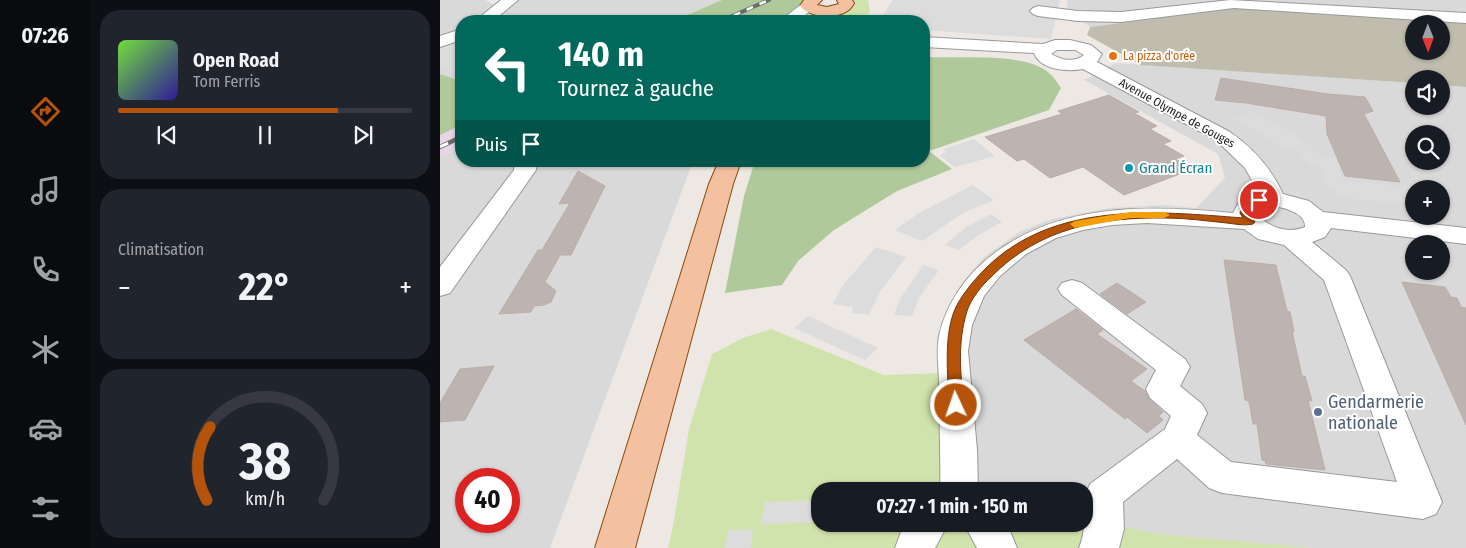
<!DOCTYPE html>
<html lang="fr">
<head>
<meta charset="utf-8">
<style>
  :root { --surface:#171b24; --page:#20242c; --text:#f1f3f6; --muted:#9ea1a6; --line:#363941; --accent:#b45309 }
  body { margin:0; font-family:"Fira Sans Condensed",sans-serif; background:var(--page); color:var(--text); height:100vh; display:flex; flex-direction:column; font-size:19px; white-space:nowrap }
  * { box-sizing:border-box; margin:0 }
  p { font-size:16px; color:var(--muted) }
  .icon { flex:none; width:28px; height:28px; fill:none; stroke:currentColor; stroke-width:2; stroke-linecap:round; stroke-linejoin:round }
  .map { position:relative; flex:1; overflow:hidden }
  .drawer { display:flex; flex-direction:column; gap:10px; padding:10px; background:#0d0f14; width:350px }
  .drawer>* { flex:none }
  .top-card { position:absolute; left:15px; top:15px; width:475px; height:152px; border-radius:20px; box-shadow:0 1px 4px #0004; background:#00695c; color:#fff; overflow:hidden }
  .needle { width:32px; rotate:179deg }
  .tools { position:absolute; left:965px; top:15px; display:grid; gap:10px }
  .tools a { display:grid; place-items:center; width:45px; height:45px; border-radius:50%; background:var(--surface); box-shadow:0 1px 4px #0004; font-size:25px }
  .speed { position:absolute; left:15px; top:468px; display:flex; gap:10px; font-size:25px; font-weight:700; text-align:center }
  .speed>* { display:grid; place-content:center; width:65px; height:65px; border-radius:50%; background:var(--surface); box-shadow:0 1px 4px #0004; line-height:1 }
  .speed .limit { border:8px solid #d22; background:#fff; color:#111 }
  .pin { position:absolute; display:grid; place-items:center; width:42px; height:42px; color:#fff; margin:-21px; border:2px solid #fff; border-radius:50%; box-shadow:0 1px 5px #0007 }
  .me { position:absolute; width:55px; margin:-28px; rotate:357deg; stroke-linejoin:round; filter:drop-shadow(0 0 4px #0008) }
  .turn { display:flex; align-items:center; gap:18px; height:105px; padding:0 20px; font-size:22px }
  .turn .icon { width:65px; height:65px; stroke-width:2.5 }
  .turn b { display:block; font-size:35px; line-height:42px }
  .then { display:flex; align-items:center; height:48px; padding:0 20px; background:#0003; gap:10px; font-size:19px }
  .big { font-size:38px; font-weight:700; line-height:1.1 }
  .drawer .tile { flex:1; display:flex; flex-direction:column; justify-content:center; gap:8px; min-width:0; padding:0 18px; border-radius:20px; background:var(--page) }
  .drawer .dial { align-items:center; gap:0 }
  .dial svg { height:130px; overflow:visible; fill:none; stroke:var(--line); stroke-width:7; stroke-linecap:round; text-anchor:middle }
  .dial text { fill:var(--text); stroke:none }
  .song { display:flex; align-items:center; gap:15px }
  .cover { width:60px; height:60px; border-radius:8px; background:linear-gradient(135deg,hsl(100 70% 55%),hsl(250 70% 35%)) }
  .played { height:5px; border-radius:2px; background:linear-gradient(90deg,var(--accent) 75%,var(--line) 75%) }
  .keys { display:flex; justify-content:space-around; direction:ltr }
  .heat { display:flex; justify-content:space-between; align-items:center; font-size:28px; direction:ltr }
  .trip { position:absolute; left:371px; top:482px; width:282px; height:50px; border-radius:20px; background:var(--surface); box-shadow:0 1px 4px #0004; font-weight:700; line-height:50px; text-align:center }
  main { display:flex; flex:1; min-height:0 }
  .tab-bar { display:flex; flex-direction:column; width:90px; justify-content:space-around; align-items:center; background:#090b0e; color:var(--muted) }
  .tab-bar .icon { width:35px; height:35px }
  .tab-bar .current { color:var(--accent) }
  .tab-bar b { font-size:22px; color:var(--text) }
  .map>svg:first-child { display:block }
</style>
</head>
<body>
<main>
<nav class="tab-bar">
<b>07:26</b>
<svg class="icon current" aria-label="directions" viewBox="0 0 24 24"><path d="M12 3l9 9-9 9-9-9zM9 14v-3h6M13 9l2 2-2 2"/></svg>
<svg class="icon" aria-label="music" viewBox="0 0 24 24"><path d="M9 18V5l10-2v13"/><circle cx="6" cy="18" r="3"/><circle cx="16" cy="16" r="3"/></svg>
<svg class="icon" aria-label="phone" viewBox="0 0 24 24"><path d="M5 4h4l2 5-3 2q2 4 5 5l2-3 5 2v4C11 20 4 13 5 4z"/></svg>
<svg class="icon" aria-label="climate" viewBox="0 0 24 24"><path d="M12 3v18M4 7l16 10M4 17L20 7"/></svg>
<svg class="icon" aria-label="car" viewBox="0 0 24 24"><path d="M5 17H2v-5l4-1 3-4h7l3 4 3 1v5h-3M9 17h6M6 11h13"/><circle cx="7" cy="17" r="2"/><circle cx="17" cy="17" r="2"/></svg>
<svg class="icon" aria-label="filters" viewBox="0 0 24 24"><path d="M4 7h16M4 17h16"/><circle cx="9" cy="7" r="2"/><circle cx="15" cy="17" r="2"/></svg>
</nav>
<section class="drawer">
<div class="tile">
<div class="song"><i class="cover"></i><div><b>Open Road</b><p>Tom Ferris</p></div></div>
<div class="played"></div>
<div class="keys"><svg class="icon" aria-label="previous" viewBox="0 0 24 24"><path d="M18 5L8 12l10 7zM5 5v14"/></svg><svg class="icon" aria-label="pause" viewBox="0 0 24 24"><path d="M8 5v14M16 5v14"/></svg><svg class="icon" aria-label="next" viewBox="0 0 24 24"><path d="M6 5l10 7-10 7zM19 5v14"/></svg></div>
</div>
<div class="tile"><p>Climatisation</p>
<div class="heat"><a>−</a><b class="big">22°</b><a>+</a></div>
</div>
<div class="tile dial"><svg viewBox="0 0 100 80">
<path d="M14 69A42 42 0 1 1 86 69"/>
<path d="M14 69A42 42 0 0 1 16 24" stroke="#b45309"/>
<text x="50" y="56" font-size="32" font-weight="700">38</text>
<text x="50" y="72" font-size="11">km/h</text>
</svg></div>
</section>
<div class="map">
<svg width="1026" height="548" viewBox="0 0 1026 548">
  <rect width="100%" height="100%" fill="#ede8e3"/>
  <!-- residential -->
  <path fill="#dad9d9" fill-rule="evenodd" d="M0,0H45L54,5L61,0H282L233,21H21V81L0,74Z
    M627,0H1026V21L793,8L650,27L628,10Z
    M676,63L974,83V106H1001V85L1026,87V548H873L719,534L645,519V491H504L507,465L501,336L519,287L544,257L581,231L612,219L670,208L725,205L756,208L785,178L778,154L644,80ZM974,134H1001V161H974ZM974,189H1001V216H974ZM974,244H1001V271H974Z
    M21,147V161H253L110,548H0V157ZM26,479H69V521H26Z"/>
  <!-- industrial -->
  <path fill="#e5d5e5" d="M21,125V147L0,157V135Z"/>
  <!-- construction -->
  <path fill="#c0bdaf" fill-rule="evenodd" d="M793,8L1026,21V87L1001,85V79H974V83L701,65L647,35L650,27ZM974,24H1001V51H974Z"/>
  <!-- grass -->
  <path fill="#d1e3ac" d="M413,0H428L430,11L428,15L410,20H393L414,7L415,2Z
    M331,329L444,375L503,373L507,465L504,491H380V524H645V519L719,534L873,548H228L233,526L249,429L272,354L303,338Z"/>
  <!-- forest -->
  <path fill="#b0c99a" d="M282,0H366L341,21H233Z
    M484,57C517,59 583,51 609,73C614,77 618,84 621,88L609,110L489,151L512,169L457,191L394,230L358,261L342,285L285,293L304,196L315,161H484Z
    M0,74L21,81V125L0,135Z"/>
  <!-- parking -->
  <path fill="#dcdcdc" d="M453,0H620L611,39L484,30V21H439Z
    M21,39V76L0,69V46Z
    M812,112L855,134L884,158H894L904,181L974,187V205L897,197L893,188H887L879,166L870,165L856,148H843L794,118Z
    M534,139L555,156L515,167L500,155L506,152L504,149Z
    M533,185L554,200L523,213L482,241L455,230L479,213Z
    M551,214L562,222L537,236L519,250L505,245L526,227Z
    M436,247L466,257L440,292L429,315L412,313L413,307L393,304L403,285Z
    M483,265L499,270L479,298L472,316L454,315L460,299Z
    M368,316L438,348L425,360L354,328Z
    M380,500V522L321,524L325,502Z
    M288,530H313L311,548H285Z"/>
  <!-- building -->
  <path fill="#bdb3b0" stroke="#bdaca6" d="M781,78L888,94L925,97L933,111L924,114L960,182L905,176L887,134L886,116L806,103L775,100Z
    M669,95L699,112L694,113L717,126L710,129L731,141L723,144L744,156L735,159L753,169L684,195L643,167L610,178L584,159L577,161L545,137L622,114L618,111Z
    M138,171L165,186L131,255H120L105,282L116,291L111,302L104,305L94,306L91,312L59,314L98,250H102L130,203L119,204Z
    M784,260L836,265L847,311L850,312L854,332L852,331L862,376H865L872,401L868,400L885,470L826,464L825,461L822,460L817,424H813L809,401L805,400Z
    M962,282L1005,287L1011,297L1017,298L1021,307L1026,308V425Z
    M677,283L706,302L687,314L660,294Z
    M636,309L663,330L657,334L707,369L691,381L705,391L709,399L723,412L719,416L723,420L707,433L687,417L685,419L584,340Z
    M54,366L25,420L0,422V403L20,369Z"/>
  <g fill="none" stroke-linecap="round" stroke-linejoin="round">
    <defs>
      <path id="minor" d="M61,0H78L53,21H35Z
        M790,0L1026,13V23L794,8L681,22L638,21L598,16L593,14L590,11L593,8L598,6L638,11L681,12Z
        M368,1L373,3L376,6L358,21H340L363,3Z
        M21,29V40L0,47V36Z
        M484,37L603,44L615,40H630L651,45L662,54L657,62L790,132C813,148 831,168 843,194L869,201L883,212L1026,228V244L891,228L885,237L872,242L906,270L910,276L1002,502L996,514L983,519L782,493L769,488L737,459L683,502L684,529L679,548H639C649,524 640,504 650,484L725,429L731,416L710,398L706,389L716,370L622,295L618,289L622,283L632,280L642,283L745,359L750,367L740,386L762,404L767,413L757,435L791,462L957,482L884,280L844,245L818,239L804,229L707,223L672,225L643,230L616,238L586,254L560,276L544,296L532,325L528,351L537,450L538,491H500C501,456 499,420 499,385C499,368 496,352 499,336C506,304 526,275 552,255C620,202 711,205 793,213L800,200L819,193L805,168L776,140L643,69C627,72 600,70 594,53L484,47ZM625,50H635L644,55C634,63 621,60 611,54L617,50ZM834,206C845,208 866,213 865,227C848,234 828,228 817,213L824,207Z
        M75,161H97L96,170L10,293L0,296V267L74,170Z
        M464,524H508L495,548H455Z
        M524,524H567L577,548H537Z"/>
      <path id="major" d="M364,0H382L377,5L387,7L399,4L397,0H412L414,3C408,20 371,20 360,6Z
        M279,161H301L293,184L195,548H155L269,184Z"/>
    </defs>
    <!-- minor casing -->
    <use href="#minor" stroke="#999" stroke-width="2"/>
    <!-- major casing -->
    <use href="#major" stroke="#89490c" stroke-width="2"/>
    <!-- minor -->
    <use href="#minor" fill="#fff" fill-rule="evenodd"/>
    <!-- major -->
    <use href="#major" fill="#f4c1a0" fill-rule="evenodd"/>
    <defs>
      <path id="rail-far1" d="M281,21L329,0"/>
      <path id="rail" d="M0,147L21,137"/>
    </defs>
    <!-- rail-far1 casing -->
    <use href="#rail-far1" stroke="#6a6a6a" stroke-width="4"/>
    <!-- rail casing -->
    <use href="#rail" stroke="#6a6a6a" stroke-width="4.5"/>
    <!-- rail-far1 -->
    <use href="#rail-far1" stroke="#fff" stroke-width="2.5" stroke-dasharray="7" stroke-linecap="butt"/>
    <!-- rail -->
    <use href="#rail" stroke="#fff" stroke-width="3" stroke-dasharray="9" stroke-linecap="butt"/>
  </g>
  <!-- route -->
  <path fill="#b45309" stroke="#753606" d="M819,197L824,200L813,207L810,213L815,222L813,224C805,226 795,224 787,223C767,221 746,218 726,218C660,217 599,228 551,277C542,285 531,299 527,311C517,344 521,371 523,405L521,409L516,410L511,409L509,405C508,376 503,334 516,307C523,293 535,279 546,268C614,201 716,211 803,218L800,213L805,203Z"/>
  <!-- slow -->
  <path fill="#f59e0b" d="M690,212H724L730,215L724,218H690L635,228L630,224L635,221Z"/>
  <!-- markers -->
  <circle fill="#e8710a" stroke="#fff" stroke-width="2" cx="673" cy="56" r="5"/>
  <circle fill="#0f9aa8" stroke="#fff" stroke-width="2" cx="689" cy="168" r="5"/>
  <circle fill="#5c6f8a" stroke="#fff" stroke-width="2" cx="878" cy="412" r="5"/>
  <g text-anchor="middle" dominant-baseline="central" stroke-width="4" stroke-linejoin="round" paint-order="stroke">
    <!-- far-food labels -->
    <g font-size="12" fill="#c56008" stroke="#fff" text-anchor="start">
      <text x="683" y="56">La pizza d'orée</text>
    </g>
    <!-- far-street labels -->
    <g font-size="12" fill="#1c1c1c" stroke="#fff">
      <text transform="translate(737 113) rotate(29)">Avenue Olympe de Gouges</text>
    </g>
    <!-- culture labels -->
    <g font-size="15" fill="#0d838f" stroke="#fff" text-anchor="start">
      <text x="699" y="168">Grand Écran</text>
    </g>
    <!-- near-service labels -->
    <g font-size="18" fill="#4e5e75" stroke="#fff" text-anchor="start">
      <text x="888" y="402">Gendarmerie<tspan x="888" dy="21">nationale</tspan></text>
    </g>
  </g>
</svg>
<div class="tools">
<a><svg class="needle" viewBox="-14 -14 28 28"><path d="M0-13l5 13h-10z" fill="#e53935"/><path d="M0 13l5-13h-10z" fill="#9ea1a6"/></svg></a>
<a><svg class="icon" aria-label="sound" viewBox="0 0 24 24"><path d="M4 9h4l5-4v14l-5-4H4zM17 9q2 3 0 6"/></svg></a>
<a><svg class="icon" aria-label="search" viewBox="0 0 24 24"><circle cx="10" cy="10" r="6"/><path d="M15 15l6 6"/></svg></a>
<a>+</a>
<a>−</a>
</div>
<div class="speed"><div class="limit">40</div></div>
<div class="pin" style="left:819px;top:200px;background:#d93025"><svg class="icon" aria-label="arrive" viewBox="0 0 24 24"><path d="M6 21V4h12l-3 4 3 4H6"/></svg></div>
<svg class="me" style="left:516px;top:405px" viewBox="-20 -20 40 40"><circle r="17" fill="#b45309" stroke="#fff" stroke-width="3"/><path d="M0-11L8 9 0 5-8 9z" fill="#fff"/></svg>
<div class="trip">07:27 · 1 min · 150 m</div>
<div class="top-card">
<div class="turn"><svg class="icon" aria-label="left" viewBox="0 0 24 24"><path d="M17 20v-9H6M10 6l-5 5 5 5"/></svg><div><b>140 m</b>Tournez à gauche</div></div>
<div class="then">Puis<svg class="icon" aria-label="arrive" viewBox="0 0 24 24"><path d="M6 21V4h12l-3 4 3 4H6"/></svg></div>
</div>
</div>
</main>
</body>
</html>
